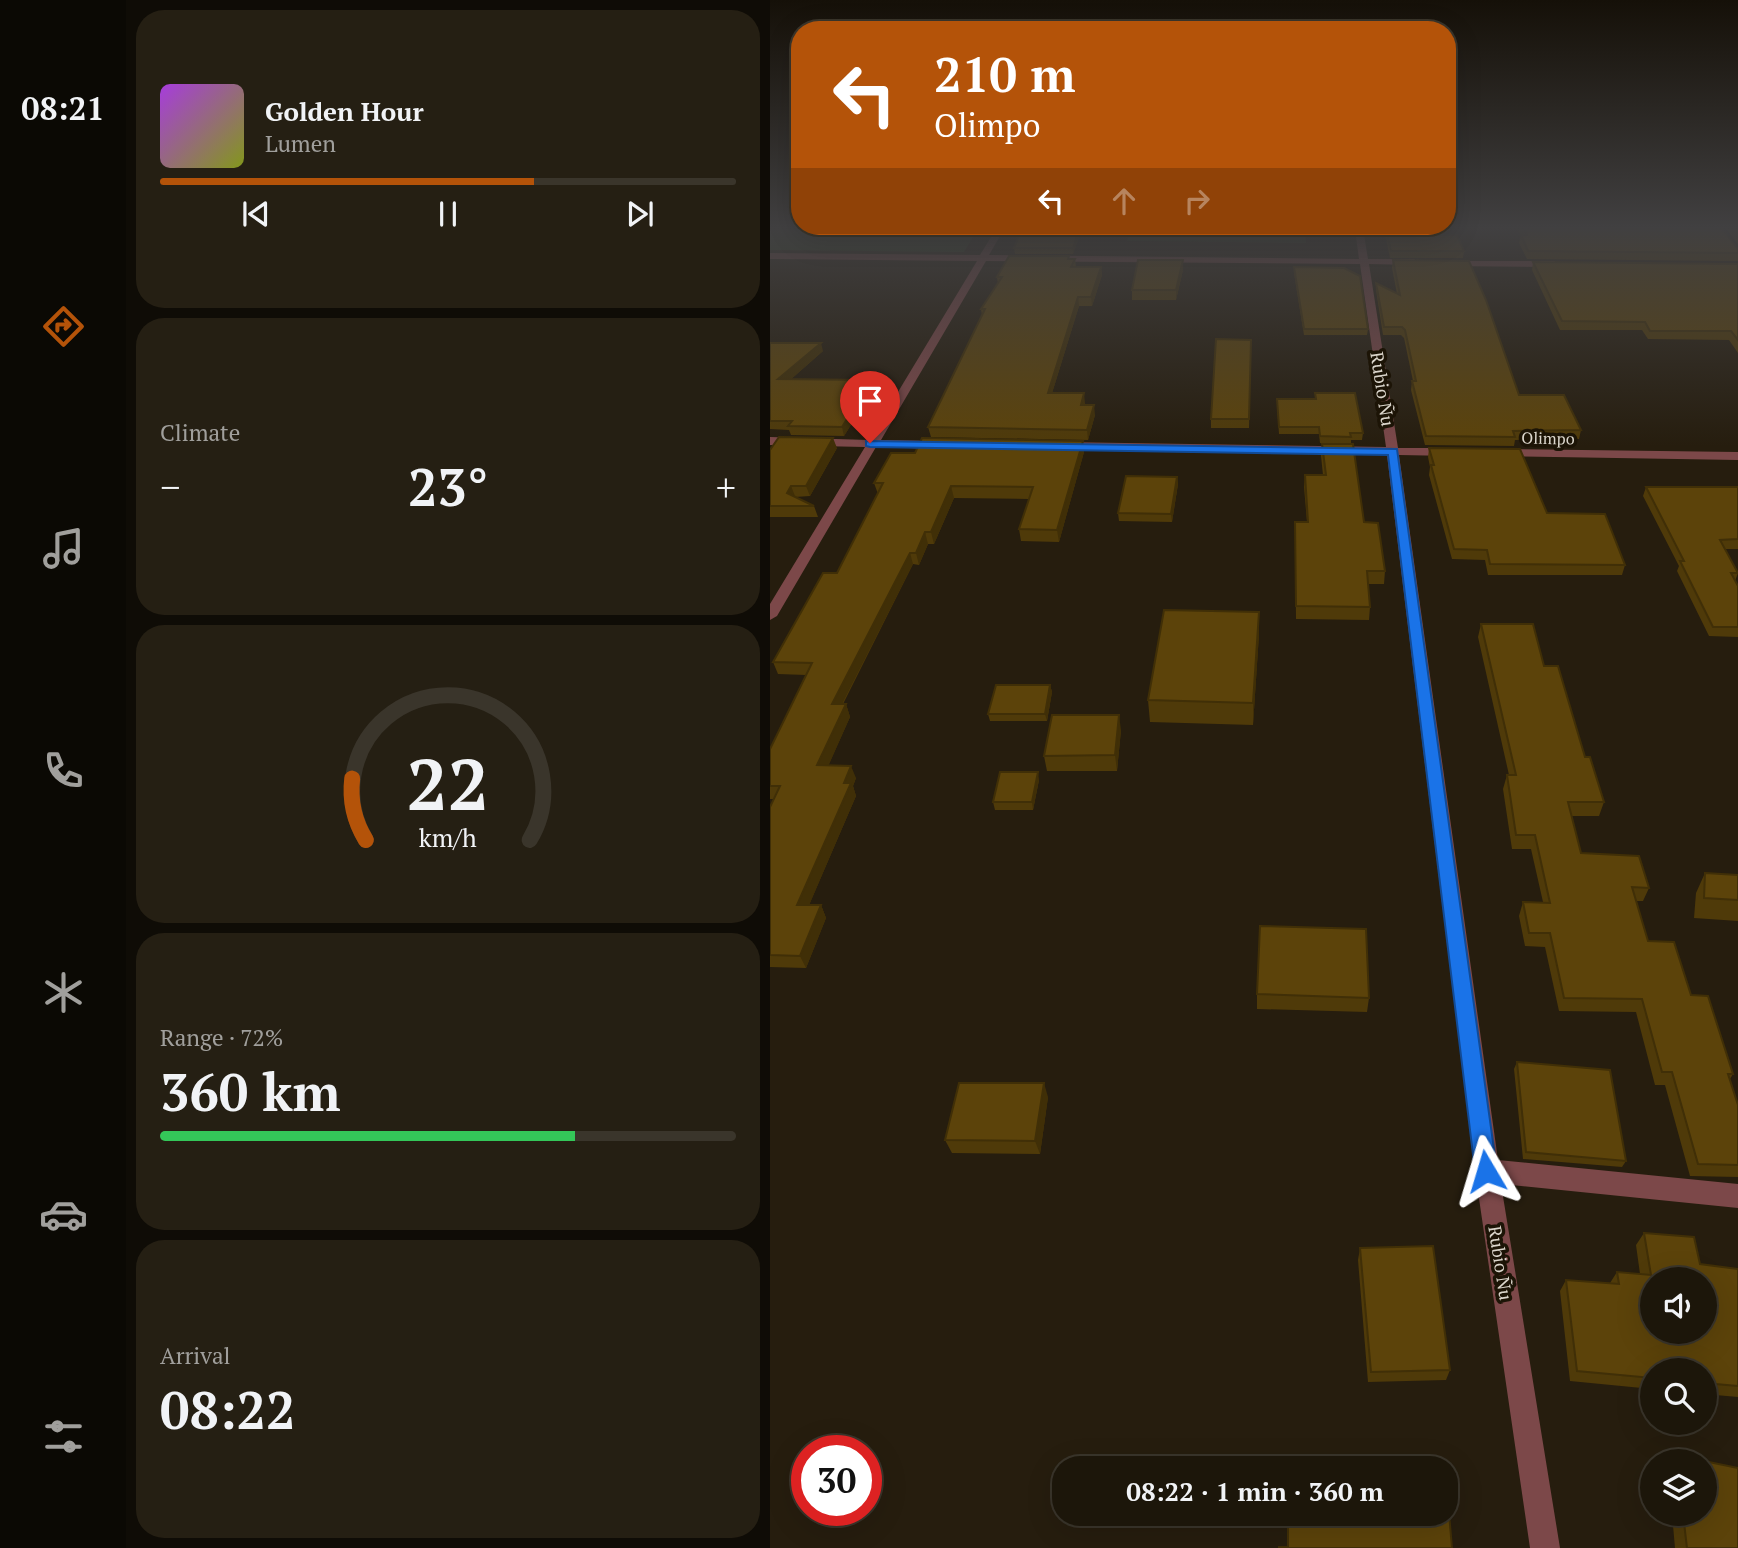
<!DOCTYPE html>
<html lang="en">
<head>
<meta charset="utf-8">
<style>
  :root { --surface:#1c160a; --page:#251f13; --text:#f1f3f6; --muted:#a09f9c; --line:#3a352b; --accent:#b45309 }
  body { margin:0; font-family:"PT Serif",serif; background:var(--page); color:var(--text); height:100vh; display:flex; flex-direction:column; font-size:26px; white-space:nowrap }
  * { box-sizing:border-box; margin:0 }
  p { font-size:23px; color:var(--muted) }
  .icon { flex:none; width:38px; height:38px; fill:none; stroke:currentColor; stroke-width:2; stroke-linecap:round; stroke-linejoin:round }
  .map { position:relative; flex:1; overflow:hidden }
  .drawer { display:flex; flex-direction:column; gap:10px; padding:10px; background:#0f0c06; width:644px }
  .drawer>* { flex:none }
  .banner { position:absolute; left:21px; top:21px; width:665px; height:214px; border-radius:28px; box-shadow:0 7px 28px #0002,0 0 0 2px var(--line); background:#b45309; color:#fff; overflow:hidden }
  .tools { position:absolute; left:870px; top:1267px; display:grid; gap:14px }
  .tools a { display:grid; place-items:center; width:77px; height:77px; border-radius:50%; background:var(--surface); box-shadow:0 7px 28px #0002,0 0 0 2px var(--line); font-size:35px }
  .speed { position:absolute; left:21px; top:1435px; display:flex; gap:14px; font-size:35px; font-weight:700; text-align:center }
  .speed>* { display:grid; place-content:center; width:91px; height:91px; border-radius:50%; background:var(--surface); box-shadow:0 7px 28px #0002,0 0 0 2px var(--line); line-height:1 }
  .speed .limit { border:10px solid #d22; background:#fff; color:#111 }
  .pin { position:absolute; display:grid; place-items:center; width:60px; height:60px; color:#fff; margin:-72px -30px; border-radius:50% 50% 50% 0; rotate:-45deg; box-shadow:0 0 7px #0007 }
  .pin .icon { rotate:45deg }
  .me { position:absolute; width:77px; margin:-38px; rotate:353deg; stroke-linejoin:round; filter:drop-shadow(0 0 5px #0008) }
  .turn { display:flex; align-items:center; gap:24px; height:147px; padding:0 28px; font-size:32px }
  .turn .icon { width:91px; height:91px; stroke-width:2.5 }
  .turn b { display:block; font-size:49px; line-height:60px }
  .lanes { display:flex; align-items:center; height:66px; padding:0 28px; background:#0003; justify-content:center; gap:35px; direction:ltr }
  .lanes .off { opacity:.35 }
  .big { font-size:52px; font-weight:600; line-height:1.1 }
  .drawer .widget { flex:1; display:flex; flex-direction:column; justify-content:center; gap:10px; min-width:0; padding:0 24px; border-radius:28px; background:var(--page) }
  .drawer .dial { align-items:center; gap:0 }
  .dial svg { height:182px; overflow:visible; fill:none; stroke:var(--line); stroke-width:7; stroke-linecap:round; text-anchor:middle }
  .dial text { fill:var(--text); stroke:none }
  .song { display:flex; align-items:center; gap:21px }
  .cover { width:84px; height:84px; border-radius:10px; background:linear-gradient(135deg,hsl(280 70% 55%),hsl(70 70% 35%)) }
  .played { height:7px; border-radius:4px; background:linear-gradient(90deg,var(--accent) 65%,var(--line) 65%) }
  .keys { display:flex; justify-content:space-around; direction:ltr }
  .heat { display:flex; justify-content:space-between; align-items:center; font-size:38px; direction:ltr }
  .charge { height:10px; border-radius:5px; background:linear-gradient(90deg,#34c759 72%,var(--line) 0) }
  .trip { position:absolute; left:282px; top:1456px; width:406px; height:70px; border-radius:28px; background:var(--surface); box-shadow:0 7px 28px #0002,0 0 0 2px var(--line); font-weight:600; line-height:70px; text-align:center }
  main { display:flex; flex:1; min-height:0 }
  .menu { display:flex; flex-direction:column; width:126px; justify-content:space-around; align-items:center; background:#0b0904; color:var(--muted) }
  .menu .icon { width:49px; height:49px }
  .menu .on { color:var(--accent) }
  .menu b { font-size:32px; color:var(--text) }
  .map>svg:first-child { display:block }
</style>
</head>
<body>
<main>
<nav class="menu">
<b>08:21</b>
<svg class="icon on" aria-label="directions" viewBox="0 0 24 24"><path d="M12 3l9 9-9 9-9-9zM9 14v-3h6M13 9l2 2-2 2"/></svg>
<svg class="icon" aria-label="music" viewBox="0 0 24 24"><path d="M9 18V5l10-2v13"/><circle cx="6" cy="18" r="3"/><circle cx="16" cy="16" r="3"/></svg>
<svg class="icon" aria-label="phone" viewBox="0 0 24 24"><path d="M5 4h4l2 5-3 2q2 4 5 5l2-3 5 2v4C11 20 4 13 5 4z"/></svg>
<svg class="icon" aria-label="climate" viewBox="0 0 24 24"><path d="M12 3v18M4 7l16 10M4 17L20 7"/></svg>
<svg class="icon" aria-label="car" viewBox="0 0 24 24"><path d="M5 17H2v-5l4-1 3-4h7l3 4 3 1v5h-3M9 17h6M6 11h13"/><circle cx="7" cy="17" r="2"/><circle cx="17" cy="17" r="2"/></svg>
<svg class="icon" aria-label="filters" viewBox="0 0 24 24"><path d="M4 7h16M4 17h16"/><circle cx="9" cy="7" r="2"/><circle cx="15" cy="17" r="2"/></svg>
</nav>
<section class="drawer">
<div class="widget">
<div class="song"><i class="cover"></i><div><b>Golden Hour</b><p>Lumen</p></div></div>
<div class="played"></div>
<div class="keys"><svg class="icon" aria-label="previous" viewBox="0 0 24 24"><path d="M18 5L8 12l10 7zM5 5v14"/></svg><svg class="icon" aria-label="pause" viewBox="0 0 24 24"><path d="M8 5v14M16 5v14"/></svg><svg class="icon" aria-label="next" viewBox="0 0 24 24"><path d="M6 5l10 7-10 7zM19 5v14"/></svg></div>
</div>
<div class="widget"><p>Climate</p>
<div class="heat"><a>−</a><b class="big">23°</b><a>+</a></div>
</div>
<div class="widget dial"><svg viewBox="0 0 100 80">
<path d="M14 69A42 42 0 1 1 86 69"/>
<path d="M14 69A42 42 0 0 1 8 42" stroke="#b45309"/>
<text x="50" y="56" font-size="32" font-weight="700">22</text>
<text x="50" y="72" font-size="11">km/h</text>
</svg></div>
<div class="widget"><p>Range · 72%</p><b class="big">360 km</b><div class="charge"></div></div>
<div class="widget"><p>Arrival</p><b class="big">08:22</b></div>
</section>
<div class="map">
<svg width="968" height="1548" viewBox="0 0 968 1548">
  <rect width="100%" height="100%" fill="#261d0e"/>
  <!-- green -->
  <path fill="#2c431e" d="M0,229H208L194,252L0,250Z
    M361,229H535L536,243L357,241Z"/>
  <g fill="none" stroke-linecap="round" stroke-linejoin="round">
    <!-- street -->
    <path fill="#7c4849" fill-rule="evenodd" d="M226,229H234L219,255L589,259L585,229H593L598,259H644L648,262L644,265L599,264L628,448H682L688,452L682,456L629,455L728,1160L968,1184V1208L731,1184L790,1548H760L705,1171L617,455L290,450L284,446L290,442L616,447L590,264L216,261L111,440L171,441L177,445L171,449L106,447L7,616L0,620V604L95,447L0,445V437L99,440L207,261L0,259V253L210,255Z
      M672,261H784L788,264L784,267L675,266Z
      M728,449L968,452V460L724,456L722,453Z"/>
  </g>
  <!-- wall -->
  <path fill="#4f3a09" d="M312,229L303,254H245L244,248Z
    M614,229H644L646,235L694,251L693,258H620Z
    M748,229H952L968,249V261L757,259L749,243L751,235Z
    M956,229H968V244Z
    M299,256V259H305L306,267H331L332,275L322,306H309L282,393L315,403V405L325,415L318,440L161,437L158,427L212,315L211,309L228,284L227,277Z
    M623,260L749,395L811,430L809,439L745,440L744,446L655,445L641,390L642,381H643L634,338L631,335H613L606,290V283L627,294L622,268Z
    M763,262L968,264V353L959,340L878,339L872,330H790L762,270Z
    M524,267L598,329L597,335H534L524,273Z
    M413,270L406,300H362V290Z
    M481,340L479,428H441V419Z
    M0,343L53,351L20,380H101L104,388L74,436L21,435L19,430L0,429Z
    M545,393L593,433L592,440H581V444L550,443L549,434H509L507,406L545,399Z
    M552,444L594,522L615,571L614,584H598L600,607L599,620L526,619L525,522H537L534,487L535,475H553L551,456Z
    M67,448L40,496L25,497L44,506L48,517H0V450Z
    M659,448L777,513L855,565L852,575H718L715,560L682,559L659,475L660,467L658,457Z
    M314,452L289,542L251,541L249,529L259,499L184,498L164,544H158L149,565L143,564L73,704H76L80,717L58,766L86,778L83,786L86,796L39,905H51L56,918L36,968L0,967V807L4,799H0V749L36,675L8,674L3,662L67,573L108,494L104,483Z
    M407,477L408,484L402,522L349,521L348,513Z
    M876,487H968V549H955L968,573L965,581L968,586V637L939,636L907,571L909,566L873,496Z
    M489,612V634L483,725L380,722L378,700Z
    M711,624L774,666L815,757L834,802L829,816H802L811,853L879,888L873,901H866L878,941L921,995L963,1074L960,1079L968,1105V1177L920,1176L895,1085H885L866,1012L789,1011L775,947L755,946L749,916L753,902H773L761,849H742L733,789L737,775H739L708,637Z
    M280,685L282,692L277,721H220L218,714Z
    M351,730L347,771H277L274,756Z
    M269,780L263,810H225L223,802Z
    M935,873L968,875V921L924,918L926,893Z
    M487,994L599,998L597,1012L487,1009Z
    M747,1062L856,1161L852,1167L753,1159L744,1069Z
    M278,1097L270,1154L182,1153L175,1140Z
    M874,1233L930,1264L968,1269V1397L934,1394V1370H882V1389L800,1381L790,1291L796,1280L840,1283L847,1272L870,1274L866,1245Z
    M590,1248L680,1370L676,1380L598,1382L588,1260Z
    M517,1514H676L517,1547Z
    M902,1514H934L968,1548H905Z"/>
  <!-- shaded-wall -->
  <path fill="#402f07" d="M309,229H312L303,254V248Z
    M413,260V270L406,300V290Z
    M331,267L332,275L322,306L321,297Z
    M308,297L309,306L279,403L278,393Z
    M51,343L53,351L11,388L8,379Z
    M101,380L104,388L74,436L72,427Z
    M314,393L315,403L312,414L311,405Z
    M324,405L325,415L318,440L317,430Z
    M63,438L67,448L40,496L36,486Z
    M313,441L314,452L289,542L287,530Z
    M407,477L408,484L402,522L401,514Z
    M21,486L25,496L20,504L17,493Z
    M181,486L184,498L164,544L161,532Z
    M155,532L158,544L149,565L146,553Z
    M140,553L143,564L66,716L62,704Z
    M489,612V634L483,725V703Z
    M280,685L282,692L277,721L275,714Z
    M76,704L80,717L53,778L47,765Z
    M349,715L351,730L347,771L345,755Z
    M81,766L86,778L83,786L86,796L34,917L27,905Z
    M268,772L269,780L263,810L262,802Z
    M51,905L56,918L36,968L30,956Z
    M274,1083L278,1097L270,1154L265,1141Z"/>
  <!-- building -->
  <path fill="#5c430a" stroke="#402f07" stroke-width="2" fill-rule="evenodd" d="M252,229H309L303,248H244Z
    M616,229H644L646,235H687L694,251H621Z
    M754,229H952L968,249V253L758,251L751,235H757Z
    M239,256H299L298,259H305L301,267H331L321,297H308L278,393H314L311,405H324L317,430L158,427L215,309H211L232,277H227Z
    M368,260H413L406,290H362Z
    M623,260L699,261L716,300L749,395H794L811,430L743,431L745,437L656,436L642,381H646L635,330L632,327H614L606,283L630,295Z
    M763,262L968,264V340L961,331H880L875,322L792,321Z
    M524,267L574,268L590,276L598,329H534Z
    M446,339L481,340L479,419H441Z
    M0,343H51L8,379L101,380L72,427L18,426L22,421H0Z
    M545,393H585L593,433H580L581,437L550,436L549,427H509L507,399H546Z
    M9,437L63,438L36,486H21L17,493L44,506H0V450Z
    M152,438L313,441L287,530L249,529L263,487L181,486L161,532H155L146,553H140L62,704H76L47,765L81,766L74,783H81L27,905H51L30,956L0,955V807L10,786H0V749L42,663L3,662L53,573H67L113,483H104L121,453H145Z
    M552,444H583L594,522L608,523L615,571H597L600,607L526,606L525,522H538L535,475H556Z
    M659,448L750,449L777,513L835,514L855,565L720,564L717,550L684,549L661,465H664Z
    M356,476L407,477L401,514L348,513Z
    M876,487H968V539L950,540L968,573H961L968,586V627H943L910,561H914Z
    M394,610L489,612L483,703L378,700Z
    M711,624H763L774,666H788L815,757H820L834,802H798L811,853L869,856L879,888L862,887L878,941L904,942L921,995L938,996L963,1074H958L968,1105V1165L928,1164L902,1072H892L872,999L794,998L780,933H759L753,902L780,903L765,835H746L737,775H746Z
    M226,685H280L275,714H218Z
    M282,715H349L345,755L274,756Z
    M230,772H268L262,802H223Z
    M935,873L968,875V900L934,898Z
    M490,926L596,929L599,998L487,994Z
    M747,1062L840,1070L856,1161L756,1152Z
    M189,1083H274L265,1141L175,1140Z
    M874,1233L924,1237L930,1264L968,1269V1386L934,1383V1370H882V1378L807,1371L796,1280L849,1284L847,1272L881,1275ZM882,1279H934V1332H882Z
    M663,1246L680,1370L601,1372L590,1248Z
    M907,1456L933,1461H908Z
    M934,1461L968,1468V1548H917L913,1514H934Z
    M676,1478L682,1548H509V1547H518V1514H676Z"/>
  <!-- sky -->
  <linearGradient id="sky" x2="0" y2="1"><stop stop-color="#151008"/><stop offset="0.51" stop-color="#414041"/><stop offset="1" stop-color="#414041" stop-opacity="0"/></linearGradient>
  <rect width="968" height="446" fill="url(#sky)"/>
  <!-- route -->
  <path fill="#1a73e8" stroke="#114b97" stroke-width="2" d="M96,441L627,449L727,1171L724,1179L716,1182L709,1179L705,1171L618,455L100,447L96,446Z"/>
  <g text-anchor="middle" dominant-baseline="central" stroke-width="7" stroke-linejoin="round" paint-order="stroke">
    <!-- far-street labels -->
    <g font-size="16" fill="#dbd6cc" stroke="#1c1406">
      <text transform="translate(778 438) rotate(1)">Olimpo</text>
    </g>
    <!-- street labels -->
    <g font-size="18" fill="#dbd6cc" stroke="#1c1406">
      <text transform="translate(613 389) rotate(81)">Rubio Ñu</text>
      <text transform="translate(731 1263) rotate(81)">Rubio Ñu</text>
    </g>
  </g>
</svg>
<div class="tools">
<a><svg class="icon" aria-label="sound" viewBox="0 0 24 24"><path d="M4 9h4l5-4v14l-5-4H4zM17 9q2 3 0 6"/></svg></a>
<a><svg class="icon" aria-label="search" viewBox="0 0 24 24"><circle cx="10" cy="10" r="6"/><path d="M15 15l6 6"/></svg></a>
<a><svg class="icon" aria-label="layers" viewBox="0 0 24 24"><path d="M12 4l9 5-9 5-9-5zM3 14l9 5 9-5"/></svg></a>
</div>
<div class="speed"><div class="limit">30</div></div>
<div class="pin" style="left:100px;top:443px;background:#d93025"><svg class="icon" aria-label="arrive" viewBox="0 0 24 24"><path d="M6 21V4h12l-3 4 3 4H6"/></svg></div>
<svg class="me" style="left:716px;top:1171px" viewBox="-20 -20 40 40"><path d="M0-17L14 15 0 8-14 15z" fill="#1a73e8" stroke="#fff" stroke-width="4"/></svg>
<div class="trip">08:22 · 1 min · 360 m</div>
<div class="banner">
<div class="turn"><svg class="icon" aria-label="left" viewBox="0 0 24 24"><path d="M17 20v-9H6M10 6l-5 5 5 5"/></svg><div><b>210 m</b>Olimpo</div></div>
<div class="lanes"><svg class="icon" aria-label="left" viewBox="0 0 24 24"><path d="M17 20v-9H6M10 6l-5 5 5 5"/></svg><svg class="icon off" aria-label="ahead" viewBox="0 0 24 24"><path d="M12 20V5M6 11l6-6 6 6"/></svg><svg class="icon off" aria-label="right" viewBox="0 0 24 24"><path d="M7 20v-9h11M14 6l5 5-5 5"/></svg></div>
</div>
</div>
</main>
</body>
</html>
